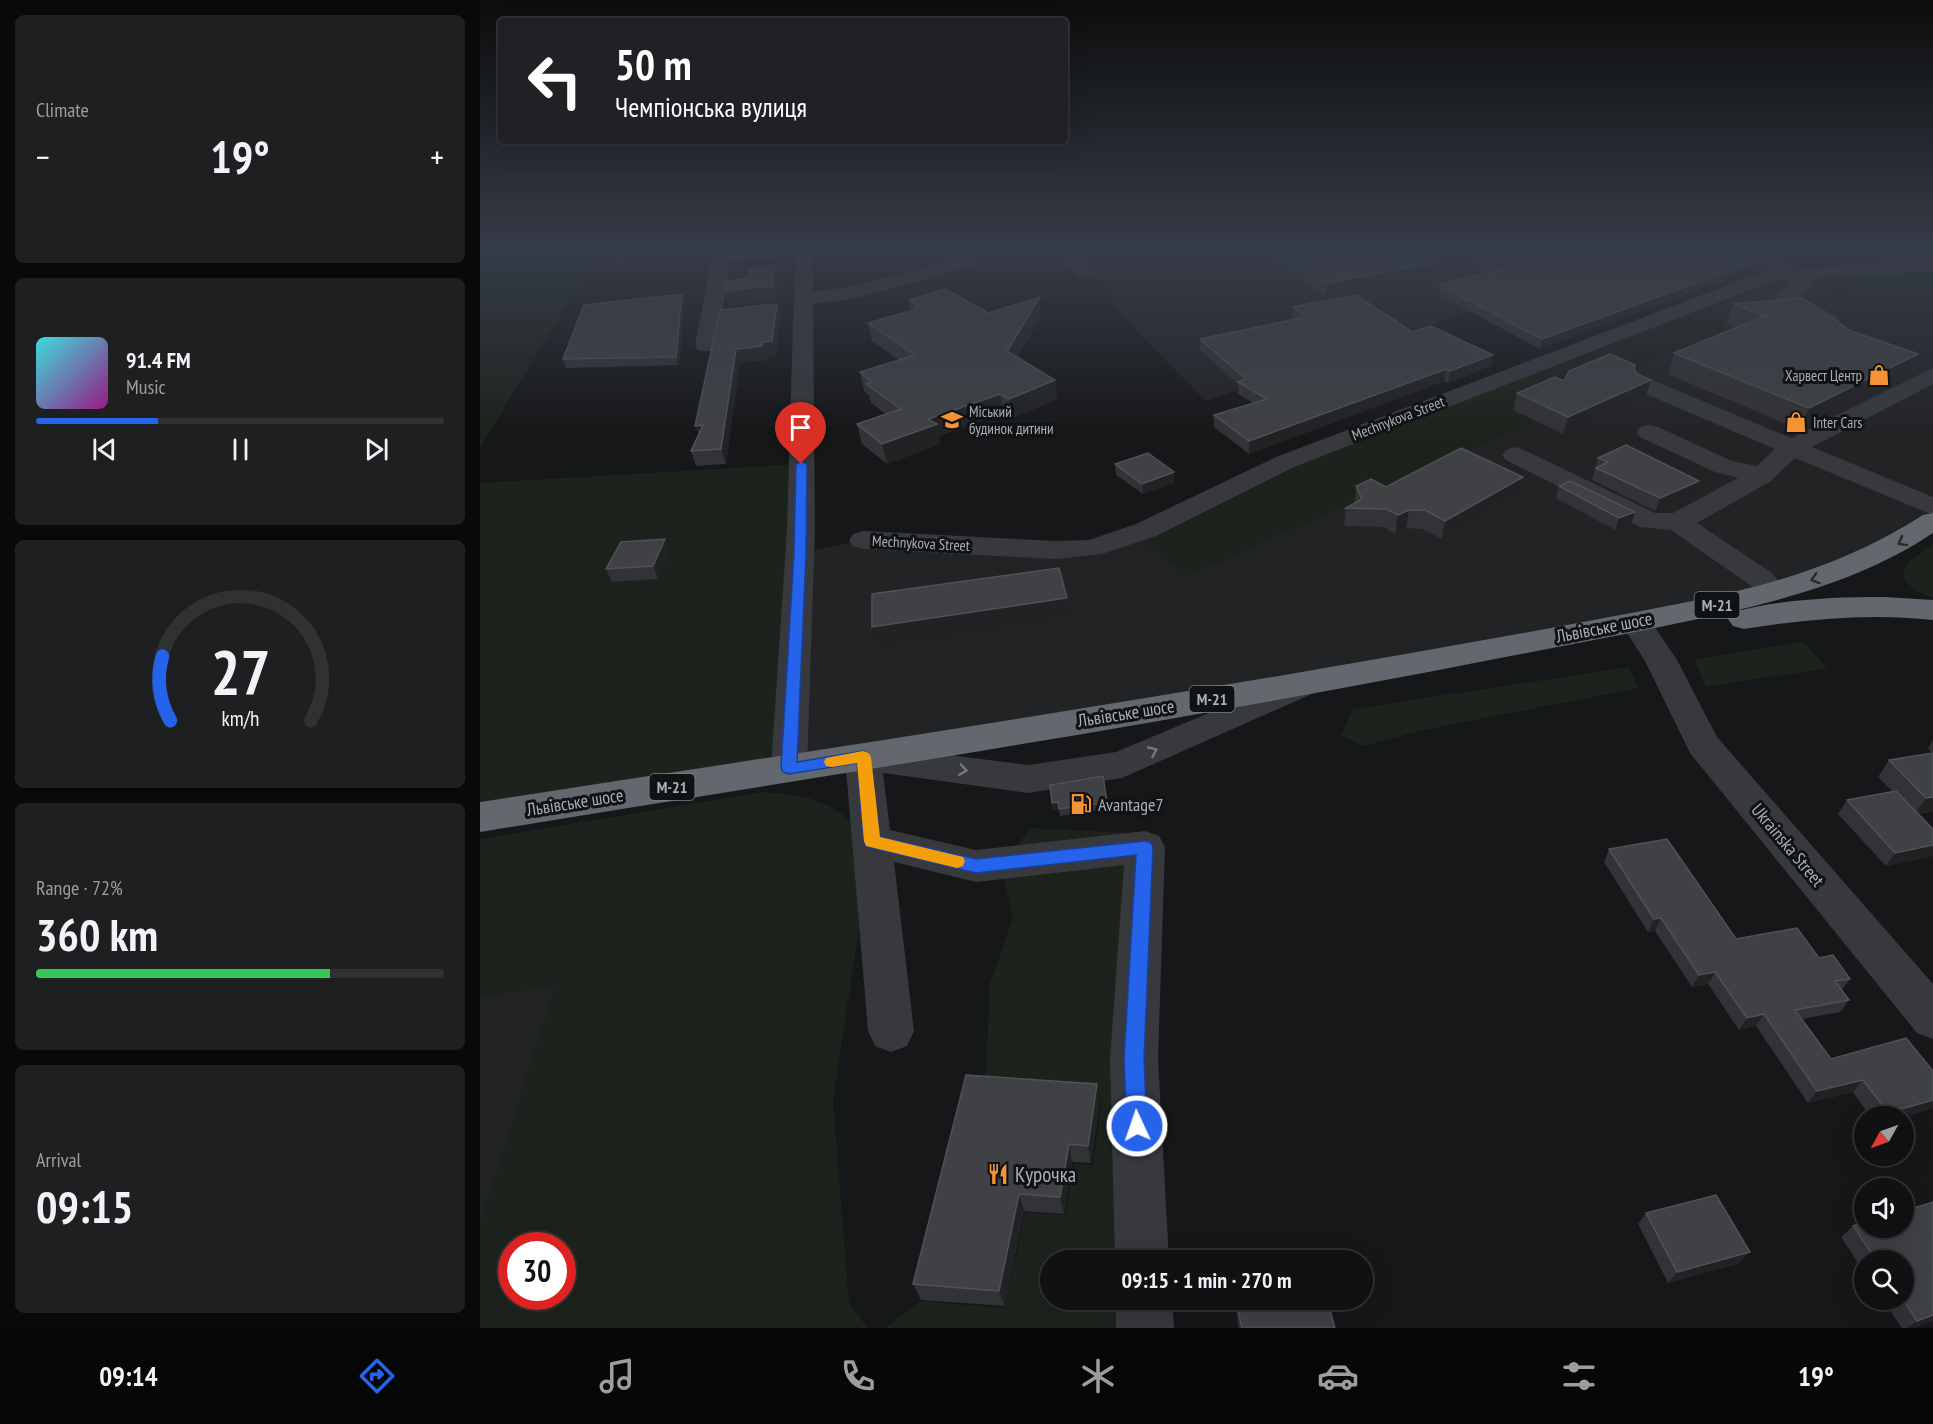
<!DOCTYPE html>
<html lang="en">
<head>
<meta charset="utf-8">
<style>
  :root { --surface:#101112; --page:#1e1f20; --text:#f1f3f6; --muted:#9c9d9f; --line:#303132; --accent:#2563eb }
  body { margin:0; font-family:"PT Sans Narrow",sans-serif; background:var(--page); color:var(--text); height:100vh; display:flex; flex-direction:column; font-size:22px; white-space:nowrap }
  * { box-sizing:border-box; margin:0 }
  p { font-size:20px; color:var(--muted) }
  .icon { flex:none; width:33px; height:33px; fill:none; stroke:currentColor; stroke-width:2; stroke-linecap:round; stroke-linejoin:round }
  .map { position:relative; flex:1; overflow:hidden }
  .details { display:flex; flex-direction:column; gap:15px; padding:15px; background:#09090a; width:480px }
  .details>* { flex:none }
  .guide { position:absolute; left:18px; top:18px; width:570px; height:126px; border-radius:6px; box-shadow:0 6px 24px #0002,0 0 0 2px var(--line); background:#202124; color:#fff; overflow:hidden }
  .needle { width:39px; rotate:230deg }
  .fabs { position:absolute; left:1374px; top:1106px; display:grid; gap:12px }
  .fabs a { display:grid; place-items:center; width:60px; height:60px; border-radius:50%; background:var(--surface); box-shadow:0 6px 24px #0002,0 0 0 2px var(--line); font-size:30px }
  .speed { position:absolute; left:18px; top:1232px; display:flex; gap:12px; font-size:30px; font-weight:700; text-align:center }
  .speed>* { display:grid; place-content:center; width:78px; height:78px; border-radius:50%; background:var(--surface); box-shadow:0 6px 24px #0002,0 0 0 2px var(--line); line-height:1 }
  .speed .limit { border:9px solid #d22; background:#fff; color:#111 }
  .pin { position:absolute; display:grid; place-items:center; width:51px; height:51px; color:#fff; margin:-62px -26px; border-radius:50% 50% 50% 0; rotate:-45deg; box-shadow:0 0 6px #0007 }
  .pin .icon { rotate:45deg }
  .me { position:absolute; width:66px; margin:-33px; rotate:357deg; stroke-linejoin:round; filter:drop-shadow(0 0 4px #0008) }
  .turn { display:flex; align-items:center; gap:21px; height:126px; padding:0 18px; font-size:27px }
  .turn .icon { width:78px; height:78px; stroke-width:2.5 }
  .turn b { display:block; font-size:42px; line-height:51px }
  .big { font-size:45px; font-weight:700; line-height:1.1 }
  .details .tile { flex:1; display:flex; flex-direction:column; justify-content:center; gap:9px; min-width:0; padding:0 21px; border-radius:9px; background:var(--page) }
  .details .dial { align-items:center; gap:0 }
  .dial svg { height:156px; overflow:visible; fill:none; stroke:var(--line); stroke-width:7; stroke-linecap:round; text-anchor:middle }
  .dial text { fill:var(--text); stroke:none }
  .song { display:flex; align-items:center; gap:18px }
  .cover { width:72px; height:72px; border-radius:9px; background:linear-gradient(135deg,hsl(180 70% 55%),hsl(310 70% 35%)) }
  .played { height:6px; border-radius:3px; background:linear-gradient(90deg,var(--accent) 30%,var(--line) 30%) }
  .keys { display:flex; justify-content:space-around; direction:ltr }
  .heat { display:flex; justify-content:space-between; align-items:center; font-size:33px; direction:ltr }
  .charge { height:9px; border-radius:4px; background:linear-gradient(90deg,#34c759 72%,var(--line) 0) }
  .trip { position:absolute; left:560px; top:1250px; width:333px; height:60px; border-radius:30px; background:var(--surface); box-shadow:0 6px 24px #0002,0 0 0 2px var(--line); font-weight:700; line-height:60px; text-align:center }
  .menu { display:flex; height:96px; justify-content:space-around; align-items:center; background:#060707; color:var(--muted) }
  .menu .icon { width:42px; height:42px }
  .menu .on { color:var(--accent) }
  .menu b { font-size:27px; color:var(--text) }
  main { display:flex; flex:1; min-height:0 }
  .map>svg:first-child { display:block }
</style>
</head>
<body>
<main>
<section class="details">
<div class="tile"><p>Climate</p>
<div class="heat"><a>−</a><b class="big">19°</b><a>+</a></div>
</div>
<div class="tile">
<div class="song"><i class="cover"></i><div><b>91.4 FM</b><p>Music</p></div></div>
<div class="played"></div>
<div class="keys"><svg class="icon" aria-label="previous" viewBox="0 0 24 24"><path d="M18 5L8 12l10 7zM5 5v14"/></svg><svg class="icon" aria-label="pause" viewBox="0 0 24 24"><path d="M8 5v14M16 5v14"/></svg><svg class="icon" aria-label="next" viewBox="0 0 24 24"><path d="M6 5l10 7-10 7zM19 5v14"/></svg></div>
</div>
<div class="tile dial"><svg viewBox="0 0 100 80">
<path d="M14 69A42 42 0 1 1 86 69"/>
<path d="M14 69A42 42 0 0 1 10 36" stroke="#2563eb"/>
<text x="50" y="56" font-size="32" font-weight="700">27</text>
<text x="50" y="72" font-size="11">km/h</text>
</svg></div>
<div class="tile"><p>Range · 72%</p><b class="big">360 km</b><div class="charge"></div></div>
<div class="tile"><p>Arrival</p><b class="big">09:15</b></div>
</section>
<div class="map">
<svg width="1453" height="1328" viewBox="0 0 1453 1328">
  <rect width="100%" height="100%" fill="#161718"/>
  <!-- built -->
  <path fill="#222325" d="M588,250H1212L980,315L726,401L629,303L636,295Z
    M1216,250H1453V265L1368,270L1355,263L1283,271Z
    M1329,285L1353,295L1453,287V521L1430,538L1208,611L310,756L320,553L383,540L576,550L1055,420L1033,410L1264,313L1240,303L1285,287Z
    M76,984L0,1227V997Z"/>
  <!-- green -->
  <path fill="#1c231c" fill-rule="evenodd" d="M0,250H51L50,257L117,255L0,448Z
    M1453,265V287L1353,295L1329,285L1285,287L1241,303L1264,313L1269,319L1138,376L1034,409L1055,421L708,576L669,547L666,530L789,469L1290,276Z
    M321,464L310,756L0,804V483Z
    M1453,543V598C1440,593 1429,589 1423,575L1427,564Z
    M1323,642L1347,668L1226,687L1214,659Z
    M1148,667L1159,688L939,731L884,746L861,735L873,709Z
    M283,792C335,795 355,803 392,841L353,1101L369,1304L388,1328H0V1227L75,984L0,997V839ZM32,1245H82V1296H32Z
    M550,828L651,833L640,1260H570V1299H641L642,1328H405L441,1301L525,1308L545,1213L585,1215L594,1164L613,1165L622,1101L505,1093L510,983L533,918L521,868Z"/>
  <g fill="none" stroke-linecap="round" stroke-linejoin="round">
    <!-- minor -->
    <path fill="#37393d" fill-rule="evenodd" d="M251,250H333V292L375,286L470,261L458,254L455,250H477L495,262L492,266L376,298L333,304L335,530L327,768L322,778L309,781L296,778L291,768L307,530L315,256L250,261L237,345L234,350L226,351L218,350L215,345L232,258L235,254Z
      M574,250H593L616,273L614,277H600Z
      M982,250H1001L1020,267L1018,271H1004Z
      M1077,250H1097L1120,267L1118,271H1104Z
      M1260,250H1282L1317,269L1453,259V271L1329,279L1334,285L1319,297L1357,316L1360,320L1357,324L1350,326L1298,301L1295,297L1312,284L1308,280L1293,281L814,467L676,536L622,554L576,559L383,549L373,546L369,540L373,534L383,531L576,541L609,540L656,524L796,457L1283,272L1294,270L1263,254Z
      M1453,368V384L1332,447L1453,497V515L1315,458L1291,481L1217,523L1292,573L1307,592L1303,598L1292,601L1281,598L1270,585L1191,530L1160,527L1026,460L1022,455L1026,450L1035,447L1044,450L1175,513H1193L1258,478L1235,472L1160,437L1157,432L1160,427L1169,425L1178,427L1252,461L1277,466L1295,449L1154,389L1151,384L1154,379L1162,377L1170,379L1311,438Z
      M1163,623L1174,626L1197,660L1237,737L1453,984V1039L1437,1033L1210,753L1165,661L1147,633L1152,626Z
      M822,674L834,677L839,685L834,693L642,778L548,793L403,773L410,830L496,850L665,831L679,836L685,847L678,1059L689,1260H635L630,1059L644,865L496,882L414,862L434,1031L427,1046L411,1052L395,1046L388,1031L365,757L370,748L383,744L548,765L636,752Z
      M636,1299H692L694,1328H636Z"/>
    <!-- highway -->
    <path fill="#63686e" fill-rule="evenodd" d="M1453,513V533C1375,585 1284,605 1194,624C1133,637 1071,648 1010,660C675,726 337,777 0,832V802C311,754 621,708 931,653C999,641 1067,629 1135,616C1247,595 1345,578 1443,515Z
      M1405,597L1453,600V620C1389,613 1327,619 1264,629L1253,626L1248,619L1253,612C1302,599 1355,597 1405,597Z"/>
  </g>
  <!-- wall -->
  <path fill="#323336" d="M779,250H933L955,275L845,296Z
    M1007,250H1087L1105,264H1118L1100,250H1269L1285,258L1282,266L1060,349L958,294L959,285L1029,267Z
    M1371,250H1424L1377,253Z
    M202,294L205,301L199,365L86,368L83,359Z
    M429,300L508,313L562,314L537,357L575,380L577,399L531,419L523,413L459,436L460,444L407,464L382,444L377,424L406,414L391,403L389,395L384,391L380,372L419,360L392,341L388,323L431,311Z
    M297,304L300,317L296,355L287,356L286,360L260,362L246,464L216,466L211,451L219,434L215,426Z
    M1253,304L1371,331L1438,354L1428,375L1320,430L1188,374L1194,353L1257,327L1246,324Z
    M813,307L932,332L1011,366L968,383L964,381L769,454L734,427V415L773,403L758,394V384L720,350V339L814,320L812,318Z
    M1154,369L1157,374L1171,380L1166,396L1083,434L1033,410L1037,393L1084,381Z
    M1118,458L1215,493L1176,511L1112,480Z
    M635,464L694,483L663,494L636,475Z
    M1043,477L1038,495L962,539L942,529L926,528L915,534L904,527L864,526L866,508L875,503L876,486L906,487Z
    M1090,481L1151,525L1135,530L1076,498L1079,486Z
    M190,552L178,579L132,582L126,569Z
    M1453,740V812L1439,814L1453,829V856L1406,866L1358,814L1367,800L1412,791L1398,777L1409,760L1452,753L1448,748Z
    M570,785L627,802L628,809L580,816L579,809L573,810Z
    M1129,849L1256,939L1339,958L1370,979L1362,990L1369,1000L1360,1012L1322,1019L1351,1059L1453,1071V1108L1424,1117V1116H1390L1373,1092L1328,1103L1276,1026L1259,1030L1228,984L1212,987L1175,931L1168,932L1124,862Z
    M620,1102L611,1163L592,1162L584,1214L544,1211L525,1306L441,1300L433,1284Z
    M1453,1202V1321L1432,1328H1422L1402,1299H1424V1260H1384V1272L1361,1237L1373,1226L1384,1222V1227H1424V1211Z
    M1166,1213L1260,1263L1188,1283L1158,1224Z
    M756,1301L855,1328H759L756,1311Z"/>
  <!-- shaded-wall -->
  <path fill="#212224" d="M209,250H243L234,252L230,257L137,267L134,257Z
    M1285,258L1282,266L1060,349L1062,339Z
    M957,263L955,275L845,296L846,283Z
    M295,266L299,281L296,301L249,306L244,291Z
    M202,294L205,301L199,365L196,357Z
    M560,297L562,314L529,369L527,351Z
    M297,304L300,317L296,355L287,356L286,360L260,362L246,464L241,449L256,349L283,342Z
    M1438,354L1428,375L1320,430L1329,408Z
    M1013,355L1011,366L968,383L970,371Z
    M966,369L964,381L769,454V441Z
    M575,380L577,399L531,419L529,399Z
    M1171,380L1166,396L1083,434L1088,417Z
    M520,394L523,413L459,436L460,444L407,464L402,444L448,419Z
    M223,425L221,440L215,426Z
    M694,472V483L663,494L662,484Z
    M1043,477L1038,495L962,539L965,521Z
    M1219,481L1215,493L1176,511L1180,498Z
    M929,510L926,528L915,534L918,515Z
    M1155,512L1151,525L1135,530L1139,518Z
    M185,539L190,552L178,579L173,566Z
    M587,598L589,617L397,647L392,627Z
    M1453,797V812L1434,815L1446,798Z
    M578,802L579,809L573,810L572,803Z
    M1453,845V856L1406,866L1415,853Z
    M1181,918L1175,931L1168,932L1174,919Z
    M1235,972L1228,984L1212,987L1219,975Z
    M1284,1014L1276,1026L1259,1030L1267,1018Z
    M1383,1080L1373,1092L1328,1103L1337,1091Z
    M617,1084L620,1102L611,1163L608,1146Z
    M1453,1100V1108L1424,1117V1116H1405L1408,1113Z
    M589,1144L592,1162L584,1214L580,1197Z
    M539,1194L544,1211L525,1306L519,1291Z
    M1270,1252L1260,1263L1188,1283L1197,1272Z
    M1453,1315V1321L1432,1328H1427L1437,1321Z"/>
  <!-- building -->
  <path fill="#3f4144" stroke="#4f5256" stroke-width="1.5" d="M136,250H209L134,257Z
    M797,250H933L957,263L846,283Z
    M1019,250H1087L1105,264L1120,265L1124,259L1112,250H1269L1285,258L1062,339L959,285L1039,265Z
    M295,266L292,286L244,291L246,281L269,278L268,269Z
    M466,289L508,313L560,297L527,351L575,380L529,399L520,394L448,419L457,424L402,444L377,424L421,409L386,384L392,382L380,372L435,355L388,323L437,309L435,308L440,307L429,300Z
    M202,294L196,357L83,359L104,305Z
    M876,295L932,332L951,326L1013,355L970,371L966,369L769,441L734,415L787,399L758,382L766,379L720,339L826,317L813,307Z
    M1322,298L1371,331L1438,354L1329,408L1194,353L1285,316L1253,304Z
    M297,304L292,341L283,342L282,346L256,349L241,449L211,451L223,425L215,426L240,310Z
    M1130,354L1155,365L1154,369L1157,374L1171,380L1088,417L1037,393L1075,377L1084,381L1089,371Z
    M1146,445L1219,481L1180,498L1116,468L1128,462L1118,458Z
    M981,448L1043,477L965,521L945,510H929L918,515L906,509L866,508L882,499L876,486L891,479L906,487Z
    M668,453L694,472L662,484L635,464Z
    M1090,481L1155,512L1139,518L1079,486Z
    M185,539L173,566L126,569L141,542Z
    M579,568L587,598L392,627V594Z
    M1453,753V797L1446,798L1409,760Z
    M623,776L627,802L579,809L578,802L572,803L570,785Z
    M1416,791L1453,829V845L1415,853L1367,800Z
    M1187,839L1256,939L1317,928L1339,958L1353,955L1370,979L1355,981L1369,1000L1315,1010L1351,1059L1426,1038L1453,1071V1100L1408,1113L1383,1080L1337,1091L1284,1014L1267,1018L1235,972L1219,975L1181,918L1174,919L1129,849Z
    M486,1075L617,1084L608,1146L589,1144L580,1197L539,1194L519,1291L433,1284Z
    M1236,1195L1270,1252L1197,1272L1166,1213Z
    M1453,1202V1315L1437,1321L1423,1299H1424V1260H1396L1373,1226L1384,1222V1227H1424V1211Z
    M764,1299H847L855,1328H762L756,1301Z"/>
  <!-- one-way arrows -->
  <defs><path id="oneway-chevron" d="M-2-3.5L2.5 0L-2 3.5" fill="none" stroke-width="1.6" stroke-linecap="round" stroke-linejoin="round" transform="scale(1.5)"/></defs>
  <g stroke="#26282a">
    <use href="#oneway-chevron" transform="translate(1422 542) rotate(151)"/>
    <use href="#oneway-chevron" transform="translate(1335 579) rotate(162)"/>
  </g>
  <g stroke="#757a81">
    <use href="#oneway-chevron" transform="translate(673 751) rotate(-24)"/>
    <use href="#oneway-chevron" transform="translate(483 770) rotate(8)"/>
  </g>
  <!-- sky -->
  <linearGradient id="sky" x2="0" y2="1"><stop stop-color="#0c0d0d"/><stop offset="0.57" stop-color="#363c48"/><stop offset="1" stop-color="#363c48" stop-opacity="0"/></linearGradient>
  <rect width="1453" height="436" fill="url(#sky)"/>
  <!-- route -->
  <path fill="#2563eb" stroke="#184099" stroke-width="1.5" d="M321,461L327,464L326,553L317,762L383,751L389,753L400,837L496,859L665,841L671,843L673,847L664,1059L667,1126L664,1133L657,1136L650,1133L647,1126L644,1059L656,855L496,873L392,848L386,846L384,841L377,763L309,774L303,772L301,768L314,553L316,464Z"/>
  <!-- slow -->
  <path fill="#f59e0b" d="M383,751L389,753L391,757L400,837L483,857L485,861L483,866L477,868L386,846L384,841L377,763L352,767L346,766L344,762L346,758Z"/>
  <!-- icons -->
  <defs>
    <symbol id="shop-bare" viewBox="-9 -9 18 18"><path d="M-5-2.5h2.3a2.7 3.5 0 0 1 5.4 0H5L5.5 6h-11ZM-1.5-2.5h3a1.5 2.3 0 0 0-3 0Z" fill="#f39334" stroke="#111213" stroke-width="2.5" paint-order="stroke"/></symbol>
    <symbol id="school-bare" viewBox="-9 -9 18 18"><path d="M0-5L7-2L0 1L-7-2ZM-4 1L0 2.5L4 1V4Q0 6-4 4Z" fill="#f39334" stroke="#111213" stroke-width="2.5" paint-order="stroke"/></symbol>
    <symbol id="fuel-bare" viewBox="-9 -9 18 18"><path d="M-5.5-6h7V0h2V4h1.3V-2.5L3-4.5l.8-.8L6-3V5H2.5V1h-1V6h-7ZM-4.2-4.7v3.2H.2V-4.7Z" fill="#f39334" stroke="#111213" stroke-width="2.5" paint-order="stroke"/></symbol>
    <symbol id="restaurant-bare" viewBox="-9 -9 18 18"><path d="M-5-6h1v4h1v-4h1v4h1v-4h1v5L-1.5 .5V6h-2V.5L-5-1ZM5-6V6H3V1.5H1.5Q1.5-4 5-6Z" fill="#f39334" stroke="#111213" stroke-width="2.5" paint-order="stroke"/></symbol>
  </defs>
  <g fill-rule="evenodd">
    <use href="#shop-bare" x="1384" y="360" width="30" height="30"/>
    <use href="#school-bare" x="457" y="405" width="30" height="30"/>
    <use href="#shop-bare" x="1301" y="407" width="30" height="30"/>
    <use href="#fuel-bare" x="586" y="789" width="30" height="30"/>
    <use href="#restaurant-bare" x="503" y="1159" width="30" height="30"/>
  </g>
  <g text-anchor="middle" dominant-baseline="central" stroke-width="6" stroke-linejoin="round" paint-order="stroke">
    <!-- far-poi labels -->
    <g font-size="15" fill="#a8b0b8" stroke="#111213" text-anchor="start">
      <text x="1382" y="375" text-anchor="end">Харвест Центр</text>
      <text x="489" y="411">Міський<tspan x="489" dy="17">будинок дитини</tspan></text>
      <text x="1333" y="422">Inter Cars</text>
    </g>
    <!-- far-street labels -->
    <g font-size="15" fill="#a8b0b8" stroke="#111213">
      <text transform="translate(918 418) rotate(-21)">Mechnykova Street</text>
      <text transform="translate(441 543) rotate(3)">Mechnykova Street</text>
    </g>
    <!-- shield labels -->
    <g fill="#111213" stroke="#7b8186" stroke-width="1.5">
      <rect x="1214.5" y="592" width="45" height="26" rx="4.5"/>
      <rect x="709.5" y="686" width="45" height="26" rx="4.5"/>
      <rect x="169.5" y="774" width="45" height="26" rx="4.5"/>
    </g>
    <g font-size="16" font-weight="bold" fill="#a8b0b8">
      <text x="1237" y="605">М-21</text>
      <text x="732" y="699">М-21</text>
      <text x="192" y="787">М-21</text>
    </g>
    <!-- street labels -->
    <g font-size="18" fill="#a8b0b8" stroke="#111213">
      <text transform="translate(1124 627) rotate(-11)">Львівське шосе</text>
      <text transform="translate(646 713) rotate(-9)">Львівське шосе</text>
      <text transform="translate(95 802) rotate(-9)">Львівське шосе</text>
      <text transform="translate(1308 845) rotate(50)">Ukrainska Street</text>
    </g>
    <!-- poi labels -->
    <g font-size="18" fill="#a8b0b8" stroke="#111213" text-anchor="start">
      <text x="618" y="804">Avantage7</text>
    </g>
    <!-- near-poi labels -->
    <g font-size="21" fill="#a8b0b8" stroke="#111213" text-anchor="start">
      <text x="535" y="1174">Курочка</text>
    </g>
  </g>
</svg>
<div class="fabs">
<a><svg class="needle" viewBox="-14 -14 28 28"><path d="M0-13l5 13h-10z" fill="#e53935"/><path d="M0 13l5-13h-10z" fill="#9c9d9f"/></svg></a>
<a><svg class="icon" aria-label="sound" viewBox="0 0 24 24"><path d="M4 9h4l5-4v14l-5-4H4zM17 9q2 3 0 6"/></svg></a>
<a><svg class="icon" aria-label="search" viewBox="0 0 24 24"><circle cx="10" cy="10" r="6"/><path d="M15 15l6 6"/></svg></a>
</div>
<div class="speed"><div class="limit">30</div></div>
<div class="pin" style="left:321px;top:464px;background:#d93025"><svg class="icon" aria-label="arrive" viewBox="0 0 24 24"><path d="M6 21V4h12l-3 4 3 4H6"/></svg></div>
<svg class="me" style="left:657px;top:1126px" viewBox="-20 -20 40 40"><circle r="17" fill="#2563eb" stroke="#fff" stroke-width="3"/><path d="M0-11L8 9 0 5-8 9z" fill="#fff"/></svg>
<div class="trip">09:15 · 1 min · 270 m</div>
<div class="guide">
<div class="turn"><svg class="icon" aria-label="left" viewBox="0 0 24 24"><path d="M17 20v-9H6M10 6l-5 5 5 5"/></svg><div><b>50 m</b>Чемпіонська вулиця</div></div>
</div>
</div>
</main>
<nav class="menu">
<b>09:14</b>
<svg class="icon on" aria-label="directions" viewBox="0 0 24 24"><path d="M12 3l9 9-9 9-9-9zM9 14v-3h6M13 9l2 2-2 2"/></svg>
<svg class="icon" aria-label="music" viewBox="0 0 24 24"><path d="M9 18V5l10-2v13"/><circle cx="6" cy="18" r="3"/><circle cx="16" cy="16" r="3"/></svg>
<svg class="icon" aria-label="phone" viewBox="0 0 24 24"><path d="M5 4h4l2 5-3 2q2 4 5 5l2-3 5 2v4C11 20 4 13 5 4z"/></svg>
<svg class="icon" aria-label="climate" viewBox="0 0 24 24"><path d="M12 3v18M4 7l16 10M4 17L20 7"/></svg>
<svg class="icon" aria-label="car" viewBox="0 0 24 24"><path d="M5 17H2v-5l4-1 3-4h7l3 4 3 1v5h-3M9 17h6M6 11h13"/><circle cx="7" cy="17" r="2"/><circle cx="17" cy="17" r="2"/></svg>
<svg class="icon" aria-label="filters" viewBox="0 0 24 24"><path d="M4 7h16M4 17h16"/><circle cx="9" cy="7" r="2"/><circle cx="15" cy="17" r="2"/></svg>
<b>19°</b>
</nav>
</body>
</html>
